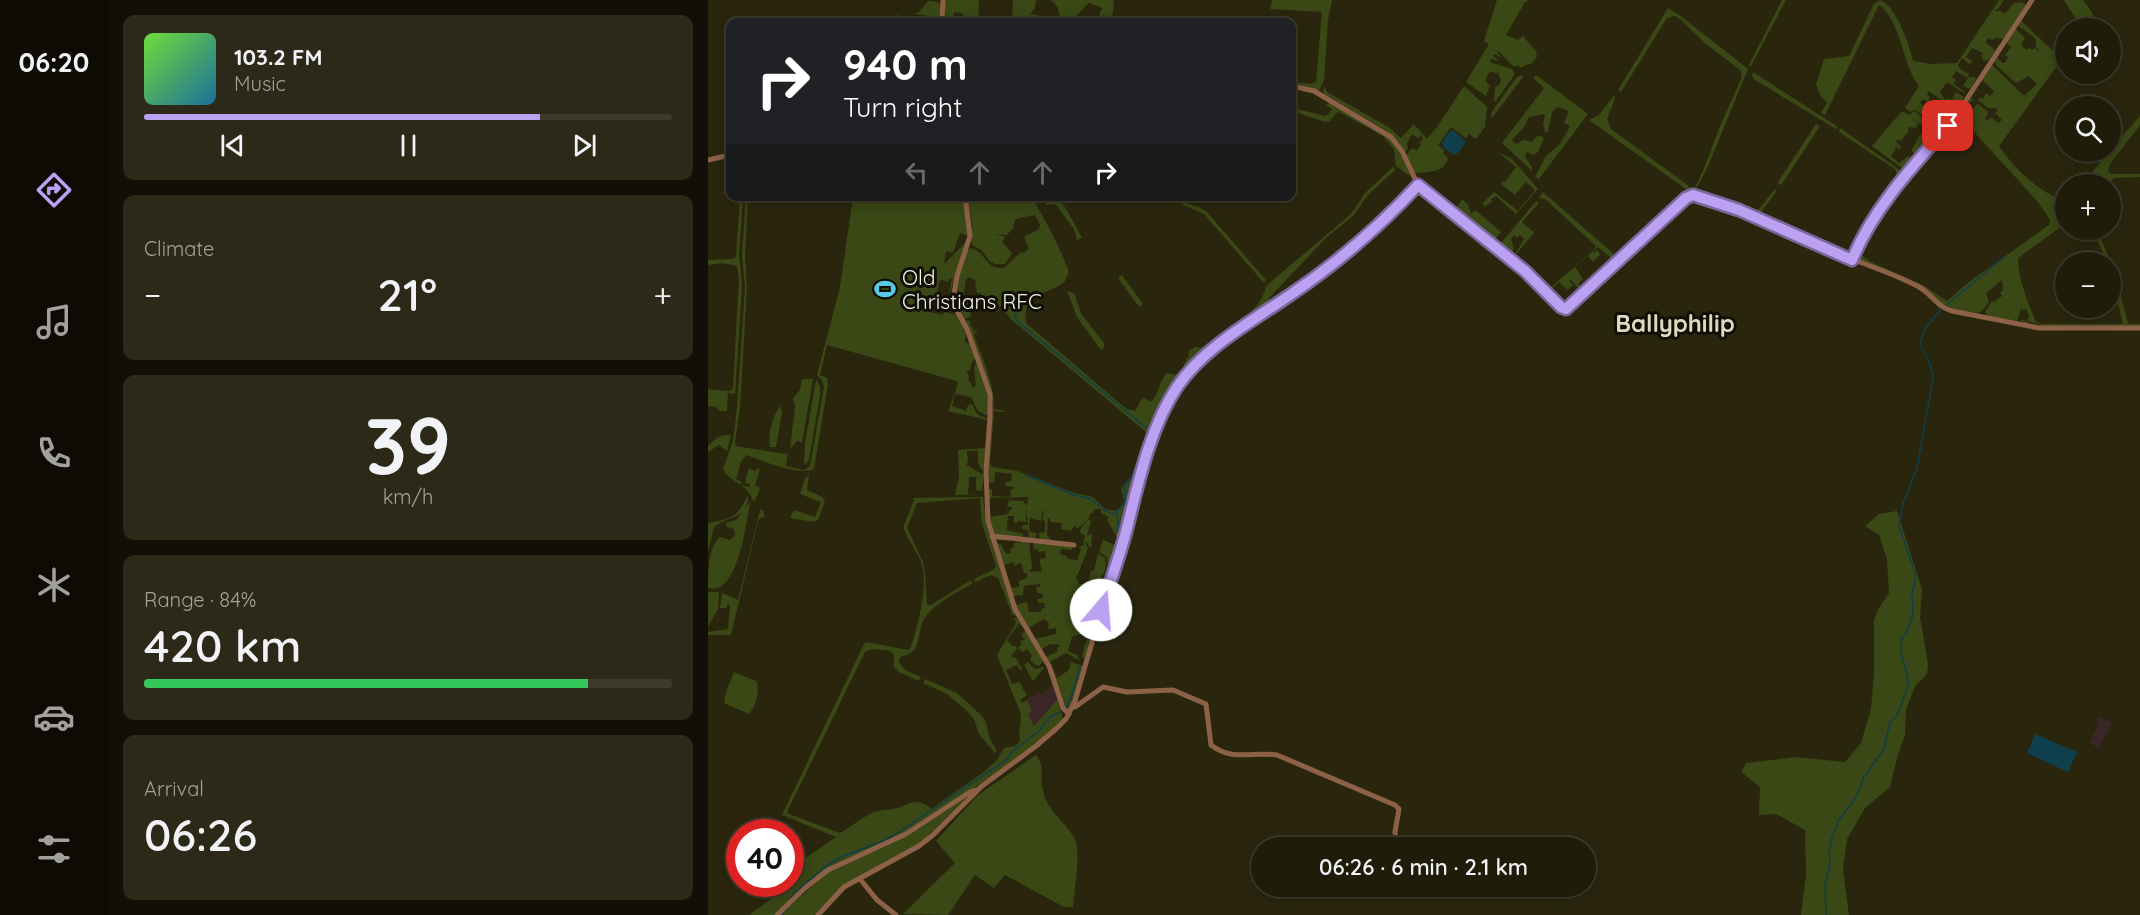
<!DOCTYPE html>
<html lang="en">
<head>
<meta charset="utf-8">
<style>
  :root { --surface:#201c0a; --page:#2d2918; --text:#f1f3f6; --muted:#a2a19c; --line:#3d3a2b; --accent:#bca0f2 }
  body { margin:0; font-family:Quicksand,sans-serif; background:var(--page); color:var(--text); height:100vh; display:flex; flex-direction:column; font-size:22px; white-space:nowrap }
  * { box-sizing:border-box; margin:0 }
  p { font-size:20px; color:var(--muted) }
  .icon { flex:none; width:33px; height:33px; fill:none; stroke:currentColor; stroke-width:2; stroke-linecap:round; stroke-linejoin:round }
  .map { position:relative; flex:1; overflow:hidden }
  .sheet { display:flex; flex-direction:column; gap:15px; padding:15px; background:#120f06; width:600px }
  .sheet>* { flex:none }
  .guide { position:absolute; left:18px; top:18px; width:570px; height:183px; border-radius:12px; box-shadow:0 3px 15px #0003,0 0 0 2px var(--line); background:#202124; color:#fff; overflow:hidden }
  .buttons { position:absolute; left:1347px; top:18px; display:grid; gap:12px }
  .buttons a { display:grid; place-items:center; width:66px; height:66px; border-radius:50%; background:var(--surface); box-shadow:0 3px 15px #0003,0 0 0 2px var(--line); font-size:30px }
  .speed { position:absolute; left:18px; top:819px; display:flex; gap:12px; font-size:30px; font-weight:700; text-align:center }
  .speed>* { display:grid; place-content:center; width:78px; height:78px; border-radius:50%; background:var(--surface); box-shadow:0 3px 15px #0003,0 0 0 2px var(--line); line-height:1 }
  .speed .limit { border:9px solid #d22; background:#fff; color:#111 }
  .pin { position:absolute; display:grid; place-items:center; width:51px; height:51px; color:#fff; margin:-26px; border-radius:12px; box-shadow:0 3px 9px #0006 }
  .me { position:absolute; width:66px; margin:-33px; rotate:18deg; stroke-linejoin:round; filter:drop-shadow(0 0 4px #0008) }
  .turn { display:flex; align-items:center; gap:21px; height:126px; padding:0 18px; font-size:27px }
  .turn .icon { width:78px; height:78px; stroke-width:2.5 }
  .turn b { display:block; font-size:42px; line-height:51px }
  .lanes { display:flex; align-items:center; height:57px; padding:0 18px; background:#0003; justify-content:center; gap:30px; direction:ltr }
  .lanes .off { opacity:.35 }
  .big { font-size:45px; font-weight:600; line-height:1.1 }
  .sheet .widget { flex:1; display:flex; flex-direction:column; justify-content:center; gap:9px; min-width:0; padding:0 21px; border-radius:12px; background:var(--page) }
  .sheet .dial { align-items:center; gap:0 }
  .dial b { font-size:78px; line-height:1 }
  .song { display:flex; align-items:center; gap:18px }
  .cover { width:72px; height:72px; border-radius:9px; background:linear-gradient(135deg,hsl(100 70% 55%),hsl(200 70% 35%)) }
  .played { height:6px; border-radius:3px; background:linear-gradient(90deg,var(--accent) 75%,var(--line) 75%) }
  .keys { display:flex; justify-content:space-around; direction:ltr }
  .heat { display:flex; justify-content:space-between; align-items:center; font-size:33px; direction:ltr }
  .charge { height:9px; border-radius:4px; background:linear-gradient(90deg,#34c759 84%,var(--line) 0) }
  .trip { position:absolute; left:543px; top:837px; width:345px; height:60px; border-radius:30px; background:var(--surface); box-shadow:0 3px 15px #0003,0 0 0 2px var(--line); font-weight:600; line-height:60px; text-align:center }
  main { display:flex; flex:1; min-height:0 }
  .tabs { display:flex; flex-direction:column; width:108px; justify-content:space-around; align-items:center; background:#0d0b04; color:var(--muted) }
  .tabs .icon { width:42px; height:42px }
  .tabs .current { color:var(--accent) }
  .tabs b { font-size:27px; color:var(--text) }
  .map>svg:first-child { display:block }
</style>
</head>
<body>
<main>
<nav class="tabs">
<b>06:20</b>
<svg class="icon current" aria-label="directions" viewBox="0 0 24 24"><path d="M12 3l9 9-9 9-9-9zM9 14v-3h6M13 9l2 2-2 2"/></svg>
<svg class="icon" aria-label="music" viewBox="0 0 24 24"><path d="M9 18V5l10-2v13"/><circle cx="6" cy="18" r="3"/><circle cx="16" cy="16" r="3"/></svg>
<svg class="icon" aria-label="phone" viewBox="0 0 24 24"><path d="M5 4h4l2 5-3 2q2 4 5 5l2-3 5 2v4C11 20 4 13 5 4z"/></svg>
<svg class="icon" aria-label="climate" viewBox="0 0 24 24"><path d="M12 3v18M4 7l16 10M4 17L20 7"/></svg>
<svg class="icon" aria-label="car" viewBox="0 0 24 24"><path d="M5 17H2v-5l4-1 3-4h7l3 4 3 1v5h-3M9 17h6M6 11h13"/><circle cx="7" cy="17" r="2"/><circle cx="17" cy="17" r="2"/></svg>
<svg class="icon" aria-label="filters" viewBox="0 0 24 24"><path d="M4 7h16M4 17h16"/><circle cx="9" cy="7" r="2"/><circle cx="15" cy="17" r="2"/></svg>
</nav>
<section class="sheet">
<div class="widget">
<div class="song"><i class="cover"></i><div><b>103.2 FM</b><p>Music</p></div></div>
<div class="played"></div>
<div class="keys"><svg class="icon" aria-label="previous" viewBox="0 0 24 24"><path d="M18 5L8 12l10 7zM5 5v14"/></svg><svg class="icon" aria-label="pause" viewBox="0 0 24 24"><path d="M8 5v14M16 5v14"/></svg><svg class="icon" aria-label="next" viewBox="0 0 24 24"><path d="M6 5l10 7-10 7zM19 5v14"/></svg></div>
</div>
<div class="widget"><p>Climate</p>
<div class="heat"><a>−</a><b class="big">21°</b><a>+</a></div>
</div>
<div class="widget dial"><b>39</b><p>km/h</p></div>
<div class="widget"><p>Range · 84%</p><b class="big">420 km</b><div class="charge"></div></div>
<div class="widget"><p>Arrival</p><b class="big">06:26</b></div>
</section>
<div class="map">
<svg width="1432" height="915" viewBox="0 0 1432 915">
  <rect width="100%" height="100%" fill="#2a260e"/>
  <!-- industrial -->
  <path fill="#3a2627" d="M344,686L350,699L322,730L315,702L331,691L333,695Z
    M1391,716L1404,723L1391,748L1381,743L1390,726L1387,724Z"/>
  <!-- green -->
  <path fill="#394815" d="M237,0H271L270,22H249L255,21V13L246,12L244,22H236Z
    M305,0H328L327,8L322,14L329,15L338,22H304Z
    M343,0H406L405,13L402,18L396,15L391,16L394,8L381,3C370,11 370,23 351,22C353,15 350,4 343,0Z
    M564,0H624L620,20L616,80L611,91L597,86L584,85V82L602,84L608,82L614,12L562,9Z
    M789,0H821L817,2L798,35L810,40L815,36L828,51L829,57L823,64L818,65L813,68L810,65L807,67C799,63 796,53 788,51L794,58L786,54L785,56L791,61L783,59L782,62L804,69L807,74L788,101H786L787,87L792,84L793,79L790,73L782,72L779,76L778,81L782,86L778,96L758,82L781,44L776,41Z
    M1074,0H1078L1043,66L1041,65Z
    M1172,0C1187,4 1202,46 1205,61L1223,64L1249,63L1291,0H1296L1290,9L1287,10L1289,12L1291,10L1297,14L1306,3L1314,2L1318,5L1296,39L1288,38L1283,40L1281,38L1277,42L1287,50L1293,42L1282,59L1276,61L1273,56L1275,53L1264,48L1258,57L1265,62L1261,64L1254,58L1250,65L1252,69L1261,74L1260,76L1263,78L1265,76L1268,79L1262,89L1255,86L1260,78L1248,71L1244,77L1248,80L1246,84L1257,92L1256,93L1239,82L1232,92L1237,100L1239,98L1243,100L1248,92L1255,96V100L1245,115C1240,115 1234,111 1236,106L1232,104L1234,101L1221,91L1219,95L1222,97L1220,103L1215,99L1212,103L1229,114L1232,113L1240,117L1241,120L1239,123L1220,110L1218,111L1220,113L1217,117L1207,110L1202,112L1197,108L1211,86C1194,65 1194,22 1171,5L1117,115L1113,113L1119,103L1113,96L1108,85L1116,59L1141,56L1166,4Z
    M1325,0H1327L1313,21L1354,59L1291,146C1307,170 1331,192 1357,201V221L1351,228L1310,258C1310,279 1320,303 1328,322L1333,324H1415L1403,274L1402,262H1399L1388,237L1391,234L1408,275L1420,324H1432V327H1338L1320,321L1321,325L1313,321V319L1319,322L1321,316L1319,310L1313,309L1309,322L1279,315L1277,312L1284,301L1286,302L1294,296L1292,293L1295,290L1294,280L1278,293L1281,302L1274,311L1269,313L1239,309L1223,293L1147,259L1176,207L1205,169L1207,170L1177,209L1152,252L1153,255L1165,263L1215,285L1239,301L1261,282L1341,225L1342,220L1330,202L1257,122H1249L1209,168L1207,167L1254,109L1257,108L1263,112L1270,103L1264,100L1260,107L1257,104L1263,98L1279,111L1280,114L1277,119L1279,121L1283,117L1290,123L1294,120L1287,113L1290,110L1288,108H1280L1270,100L1272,97L1275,99L1278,93L1282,96L1286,91L1273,79L1283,64L1316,96L1329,84L1321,76L1308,83L1288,65L1286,60L1288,56L1294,63H1297L1300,57L1297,55L1303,47L1298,42L1307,28L1317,38L1313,45L1318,50L1321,48L1324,50L1327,48L1333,52L1328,47V39L1309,25Z
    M1356,0H1375C1381,9 1390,17 1387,28H1374Z
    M220,1L229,2L233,5L232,18L206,14L211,12Z
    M960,8L974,17L1040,69L998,171L989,187H987L988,185C998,166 1004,147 1011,128C1019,110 1028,93 1034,75L1032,70L998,44L972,19L967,16L959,18L913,92L910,90Z
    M187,15L232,22H187Z
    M1045,72L1130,127L1128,129L1047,80L1044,76Z
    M813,75L815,77L784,118L783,113L808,78Z
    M828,75L880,114L831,179L827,177L838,156L852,144L862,126L856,123L860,113L859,110L849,107L844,112L840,132H837L835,124L837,114L821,117L816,127L804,140L808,144L816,140L824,142L830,135L836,138L830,152L826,155L819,152L817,157L824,167V171L794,143L836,88L825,78Z
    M616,86L619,92L682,128L693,138L706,124L719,139L729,127L756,86L779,107L777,127L768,139L761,134L758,138L743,127L730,145L736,150L735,153L740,158C736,175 719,170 705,174L698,155L704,148L709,150L713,145L711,143L715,139L713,135L710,138L704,134L699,143L700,149L697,152L679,131L615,93Z
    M907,94V99L899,119L903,129L981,186L983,192L908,262L906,261L889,276L888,274L898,266L902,257L890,247L885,251L887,252L890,250L892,255L885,262L880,256L867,267L875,279L870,284L876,289L873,291L862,279L861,281L865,285L860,290L851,282L842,290L846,294L845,295L804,259L816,239L812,235L809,238L806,235L803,239L806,249L801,256L790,247L828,201L831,203L814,222L826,232L825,234L806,257L842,288L885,251L888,246L837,199L831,198L835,192L908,256L978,192V189L881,120L891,115Z
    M621,102L682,138L695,156L703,177L688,166L686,149L675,136L631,112L628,113L622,121L617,122L584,111V108H586L617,116L621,114L624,109L618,105Z
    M1194,111L1201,115L1206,111L1216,118L1214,123L1222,129L1229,120L1236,126L1229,136L1202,117L1210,124L1208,128L1200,127V132L1193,141L1190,139L1188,142L1193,147L1192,149L1187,146L1188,149L1183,156L1191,163L1200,156L1204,158L1205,163L1198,171L1164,146Z
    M1432,116V125L1402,164L1400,171L1403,174H1432V177L1405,178L1403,182L1397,184H1376L1398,154L1402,152L1403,149Z
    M1108,124L1112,126L1074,184L1070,185V182Z
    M1132,128L1196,173L1143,255L1140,256L989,192L991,191L1027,202L1046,210L1051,209L1067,189L1068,192L1054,211L1056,214L1130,248L1140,250L1143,249L1164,212L1189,175L1187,169L1131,132Z
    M1217,133L1225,139L1211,154H1208L1203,151L1212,134L1214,135Z
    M790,152L804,159L830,189L808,214L788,196L783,199L784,202L777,206L774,204L786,192L810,211L827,190L818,182L807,195L793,184L795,181L797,182L808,167Z
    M685,167L687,170L660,195L645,216L619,237L561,298V301L564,302L636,250L703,187V183L705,188L658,232L606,275L545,319L475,376L442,440L413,540L411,541L399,520L401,517L393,513V509H387L385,513H383L380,520L383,521L379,535L384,534L383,548L380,545L381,543L377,542L380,548L370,574L368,576L370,583L384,588L395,579L401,581L377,661L374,656L379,637L375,633L364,637L360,651L369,655L372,661L358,653L342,662L349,678L361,670L363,662L375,666L365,702L360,709H358L338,657L349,652L350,647L353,645L342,644L334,649L327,639L348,634V628L340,629L341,623L336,619L320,628L307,605L319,602L321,612H333V609L337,608L336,603H330V599L335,598L334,593H329L328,587H332V584L316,586L315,595L304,596L303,588L311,587V581L319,578V573H316L314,565L312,563L306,566V562L296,565L288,545L292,543L298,554L303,553L302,549L305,548L307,542L312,543L313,541L290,540L287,538L321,541L324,568L321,572L334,571L331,559L338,558L337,551L331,552L330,550L326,549L325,545L327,542L364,547V550L353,549L352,554L358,556L360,559L369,560L373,549L371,546H375L377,535L372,533L373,528L380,520L369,529L367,525L363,531L353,529L354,523L342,522V519L340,518L339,535L344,541L332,540L331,533L337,532V522L334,518L336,511H334L333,521L322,518L321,531L329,534L327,539H321L320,530L314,529L315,525H320L318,509V522L310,521L308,523H306V516H300L299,530L315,534L314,538L286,534L281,517L300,514L302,510L304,509V507H299L301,500L315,501L319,506L320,497L280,498V489H284V496L302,497L303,489H306V487L297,486L298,482L303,481L304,474L287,472L286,483L280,482L285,404L247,299L251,297L259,299L263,316L257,319L258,321L261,320L263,324L261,327L264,326L266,331L270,329L266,335C274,359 287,383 286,409L298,411L297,412L286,411L282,464L285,467L309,471L366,493L385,497L397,509L408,511L416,502L413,488L424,476L439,436V433L304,320L292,306L287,311C282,296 266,297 252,294L273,296V293H269L267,282H270L261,277L258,279L256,292H252L247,288L259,250L264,248C278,253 279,272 297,267L313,252L316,253L321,248L316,237L331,229L332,225L327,215L311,218L307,220L305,228L299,235L288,234L297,237L294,242L304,253L297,264H287L281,261L274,250L265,246L263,242L264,225L259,197H348L357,207L374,238L369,240L366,229L347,204L339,205L331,198L327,203C339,223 353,250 361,272C359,275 359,278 357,281C345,295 313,289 318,323L409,401L419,409L427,411L433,400L436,398L443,402C452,393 450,382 459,373L470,375L475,369L478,359L481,357L480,352L487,347L493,348C515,331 552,316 558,286L643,214L657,193Z
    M253,196L256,198L260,236L252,233L245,253L238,251L236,264L259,241L246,277L243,291L241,292L244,279L242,278L240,282L232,279L229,293L242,297L244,307L236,305L234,302L235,297L232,296L228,302L229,306L220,303L216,312L218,311L235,315L236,312L249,315L258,333L257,342L262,344L267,358L264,362L262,370L258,371L260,373L261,382H263L264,387L268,386L266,368L268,362L279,392L280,414L278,415L270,411L263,397L247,394L244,406L258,411L260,405L264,404L269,414L280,419L277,469L274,470L270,463V451H259V456H260L259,465H258L276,475L274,491L268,490V477H261L260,494H274L247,495L251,477L250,450L277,448L280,420L240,411L250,384L249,381L119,345L112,375L119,378L120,384L106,469C88,476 56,461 39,455L33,461L28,480L33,481L32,485L41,487L42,484L37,483L40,470L43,466L42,469L47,471L49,468L52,469L47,485L52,488L47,501H45C41,484 22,483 15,469L25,441L29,407L37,287L34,255L38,197H40L37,256L39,287L32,407L27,442L28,446L78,454L80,453L78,466L96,470L102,466L103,460L116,387L114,380L109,375L132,287L145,197Z
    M32,197H35L31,253L34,286L27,394L20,393L19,411H12L8,407L0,406V389L21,391L25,389L31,277L29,266L15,263L0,265V260L24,259L28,257Z
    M468,197H475L477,203L491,207L498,211L558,280L556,283L496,214L477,206Z
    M754,199L760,204L763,214L767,210L793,232L785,243L747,211Z
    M414,275L435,304L431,307L410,278Z
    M359,291L366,293L374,315L396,343V348L393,350L369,317Z
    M94,379H105L94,442L89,441L85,446L82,448L87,407L85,398L92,390Z
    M108,380L112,386V396L101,460L96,465L97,444Z
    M72,406L74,412L68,447H62C60,433 64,417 72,406Z
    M18,435H23L19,451L11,445L0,452V446L10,437Z
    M101,475L99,490L114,497L117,501L110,520L106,522L82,518L86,510L107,517L113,502L92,494L97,478Z
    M40,495C41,521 15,516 6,528C4,531 2,546 0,552V523C25,519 29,517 40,495Z
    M275,497L279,527L308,615L305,616L290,578L283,575L267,582L266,579L285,570L288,566L274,524L272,498L209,503L199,528L215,562L217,572L219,605H223L263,580L265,583C249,592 229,602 218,616C206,631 218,652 192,657L191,662L197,670L213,677L211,681L191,672L186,667V655L183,651L164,649L157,652L79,812L81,814L132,833C144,826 157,815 169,811C177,809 186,810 193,807C205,802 212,799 223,809L276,772L289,760L296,748L307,746L312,741C310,732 313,724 313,714L289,655L307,625L308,621L305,618H311L315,628L311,623L299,640L304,646H308L309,649L303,656L305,658L307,657L315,670L311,669L309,665L298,670L304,684L311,682L315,687L314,688L319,695L312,700L314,703L319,700L324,711L320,714L326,726L350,699L355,720L349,728L287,774L214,824L165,849L137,859L120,868L66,915H41L64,898L74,884H82L83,871L89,864L128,837L74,815L156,644L158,642L200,650L203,647C210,625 221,584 213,562C208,550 200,539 195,528L206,500L205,498Z
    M42,502C39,521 31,582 9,588C6,589 3,588 0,588C0,571 0,547 12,537L22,540L27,535L26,529L19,527L18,523L28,520Z
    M52,510H55L57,517L52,518L50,521L23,635H0V632L20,629L22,606L20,604L18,608H12L14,593L30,600Z
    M1189,511L1214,589L1212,617L1220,664L1219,674L1207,686L1198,710L1197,735L1189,758L1182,787L1157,808L1139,839L1135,869L1141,915H1093L1098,875L1097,830L1068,814L1051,815L1052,787L1033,772L1038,763L1088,757L1137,762L1153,743L1163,709L1166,674V620L1170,609L1181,593L1179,559L1171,535L1157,526L1171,514Z
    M395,540L409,546L411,549L403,573H400L399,557L391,552V550H394L392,549Z
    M390,554L397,558C400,570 394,580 384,586L381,579L383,571H386Z
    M0,592H11L10,609L0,627Z
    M318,630L336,660L331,666L327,665L322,660L324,656L319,649L315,652L310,648L314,644L312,641L317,640L313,635Z
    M320,662L327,669L335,667L336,668L325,681L316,665Z
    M26,672L48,681C53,690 47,707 41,714L16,703L18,692Z
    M217,679L249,693L274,716L278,722L281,737L289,751L287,753L271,734L266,719L256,708L239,694L215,683Z
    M328,755C338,768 331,776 335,791C339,810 356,821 366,837C374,850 366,890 365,907H356L297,875L286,888L267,875L240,915L195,914L247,863L228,841L270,795Z
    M263,794L234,825L210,845L135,886L109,915H72L121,871L199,836Z"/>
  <!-- water -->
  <path fill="#0f3f4d" d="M745,130L758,142L750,153L746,155L735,147L734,143L741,132Z
    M1327,734L1369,752L1360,772L1319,753Z"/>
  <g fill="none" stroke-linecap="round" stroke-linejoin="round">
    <!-- stream -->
    <path stroke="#0f3f4d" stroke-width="1.5" d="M1237,306L1296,257
      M309,310L307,317L308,320L442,431
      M318,475L366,495L383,499L398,511L409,515
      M412,538L409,515V511L417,503L416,485C428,476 424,469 432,460C441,435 450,409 464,387C481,361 506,342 531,323
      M402,573L408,553
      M389,612L399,581
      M381,635L388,617
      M358,708L363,697L372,667
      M82,899L86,893L118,866L136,856L177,840L188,834L298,760L306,750L331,731L342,717L354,711
      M74,915L81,906
      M1118,915L1117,885L1122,864L1121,852L1124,837L1130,821L1147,799L1156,777L1176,749L1182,722L1189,716L1201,683L1193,651L1194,638L1199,632L1205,615L1204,595L1208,576L1191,526L1195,503L1209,468L1225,378L1222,364L1212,344L1216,330L1233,309"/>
    <!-- minor -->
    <path stroke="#8d6147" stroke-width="5" d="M234,22L235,0
      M584,86L606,91L683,137L694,151L710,185L817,271L856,309L870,300L978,198L985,195C1033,204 1078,231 1122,250C1151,263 1183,272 1211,287C1225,295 1228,306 1244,311L1331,328H1432
      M0,160L22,155
      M257,196L262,236L249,276L245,300L247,307L259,329L282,394V417L278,472L280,521L307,609L341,666L355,708L361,714
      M1144,260L1174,206L1211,158L1245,120L1324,0
      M284,536L366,545
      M365,706L367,707L395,687L419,692L465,690L498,704L503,745C525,762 544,751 569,755L687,805L691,809L687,832L689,845L692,848
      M152,879L169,900L188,915
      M69,915L97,888L120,870L198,834L262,792L269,790
      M110,915L136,887L211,846L225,835L274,786L328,746L349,728L358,719L367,701C382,648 398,596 414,544C431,489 441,416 481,372C509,340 548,319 582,295C628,263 671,226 710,185"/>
  </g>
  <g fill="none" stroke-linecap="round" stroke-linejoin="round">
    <defs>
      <path id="route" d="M393,610C402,583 412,555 419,528C431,480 442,428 469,387C496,347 543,322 582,295C628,264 672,226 710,185L817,271L853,307L858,309L978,198L985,195L1031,210L1144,260C1165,209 1204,167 1240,126"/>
    </defs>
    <!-- route casing -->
    <use href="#route" stroke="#7a689d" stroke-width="15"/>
    <!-- route -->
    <use href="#route" stroke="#bca0f2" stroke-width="10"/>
  </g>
  <!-- icons -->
  <defs>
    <symbol id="stadium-bare" viewBox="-9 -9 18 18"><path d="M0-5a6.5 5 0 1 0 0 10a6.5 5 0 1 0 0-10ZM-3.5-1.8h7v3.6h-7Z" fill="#58c8e4" stroke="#100f05" stroke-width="2.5" paint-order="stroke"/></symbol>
  </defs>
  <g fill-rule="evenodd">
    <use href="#stadium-bare" x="162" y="274" width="30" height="30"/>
  </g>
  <g text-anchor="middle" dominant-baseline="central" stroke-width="6" stroke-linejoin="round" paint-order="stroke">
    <!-- poi labels -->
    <g font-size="21" fill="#f6f4e5" stroke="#100f05" text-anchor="start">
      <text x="194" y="277">Old<tspan x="194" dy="24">Christians RFC</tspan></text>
    </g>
    <!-- quarter labels -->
    <g font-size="24" font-weight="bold" fill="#dedabd" stroke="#100f05">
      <text x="967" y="323">Ballyphilip</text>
    </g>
  </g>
</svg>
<div class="buttons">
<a><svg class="icon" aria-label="sound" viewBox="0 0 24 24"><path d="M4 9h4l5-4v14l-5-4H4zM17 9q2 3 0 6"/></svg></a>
<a><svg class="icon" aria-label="search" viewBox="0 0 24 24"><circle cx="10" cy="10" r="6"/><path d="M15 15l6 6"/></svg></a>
<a>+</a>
<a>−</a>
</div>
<div class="speed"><div class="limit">40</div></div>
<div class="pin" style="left:1240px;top:126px;background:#d93025"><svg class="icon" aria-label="arrive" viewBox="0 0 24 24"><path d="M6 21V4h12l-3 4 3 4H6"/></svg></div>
<svg class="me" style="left:393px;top:610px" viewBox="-20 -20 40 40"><circle r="19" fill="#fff"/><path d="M0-13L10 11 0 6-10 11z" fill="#bca0f2"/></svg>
<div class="trip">06:26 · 6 min · 2.1 km</div>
<div class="guide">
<div class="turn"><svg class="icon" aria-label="right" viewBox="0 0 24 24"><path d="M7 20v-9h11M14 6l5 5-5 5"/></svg><div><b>940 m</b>Turn right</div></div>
<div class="lanes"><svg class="icon off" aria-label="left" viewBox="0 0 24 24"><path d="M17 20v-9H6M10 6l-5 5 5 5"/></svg><svg class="icon off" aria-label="ahead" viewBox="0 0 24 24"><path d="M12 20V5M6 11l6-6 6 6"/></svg><svg class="icon off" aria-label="ahead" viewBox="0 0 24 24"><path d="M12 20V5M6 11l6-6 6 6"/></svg><svg class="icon" aria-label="right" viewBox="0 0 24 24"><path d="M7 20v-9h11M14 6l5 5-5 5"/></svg></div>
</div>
</div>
</main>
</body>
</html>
